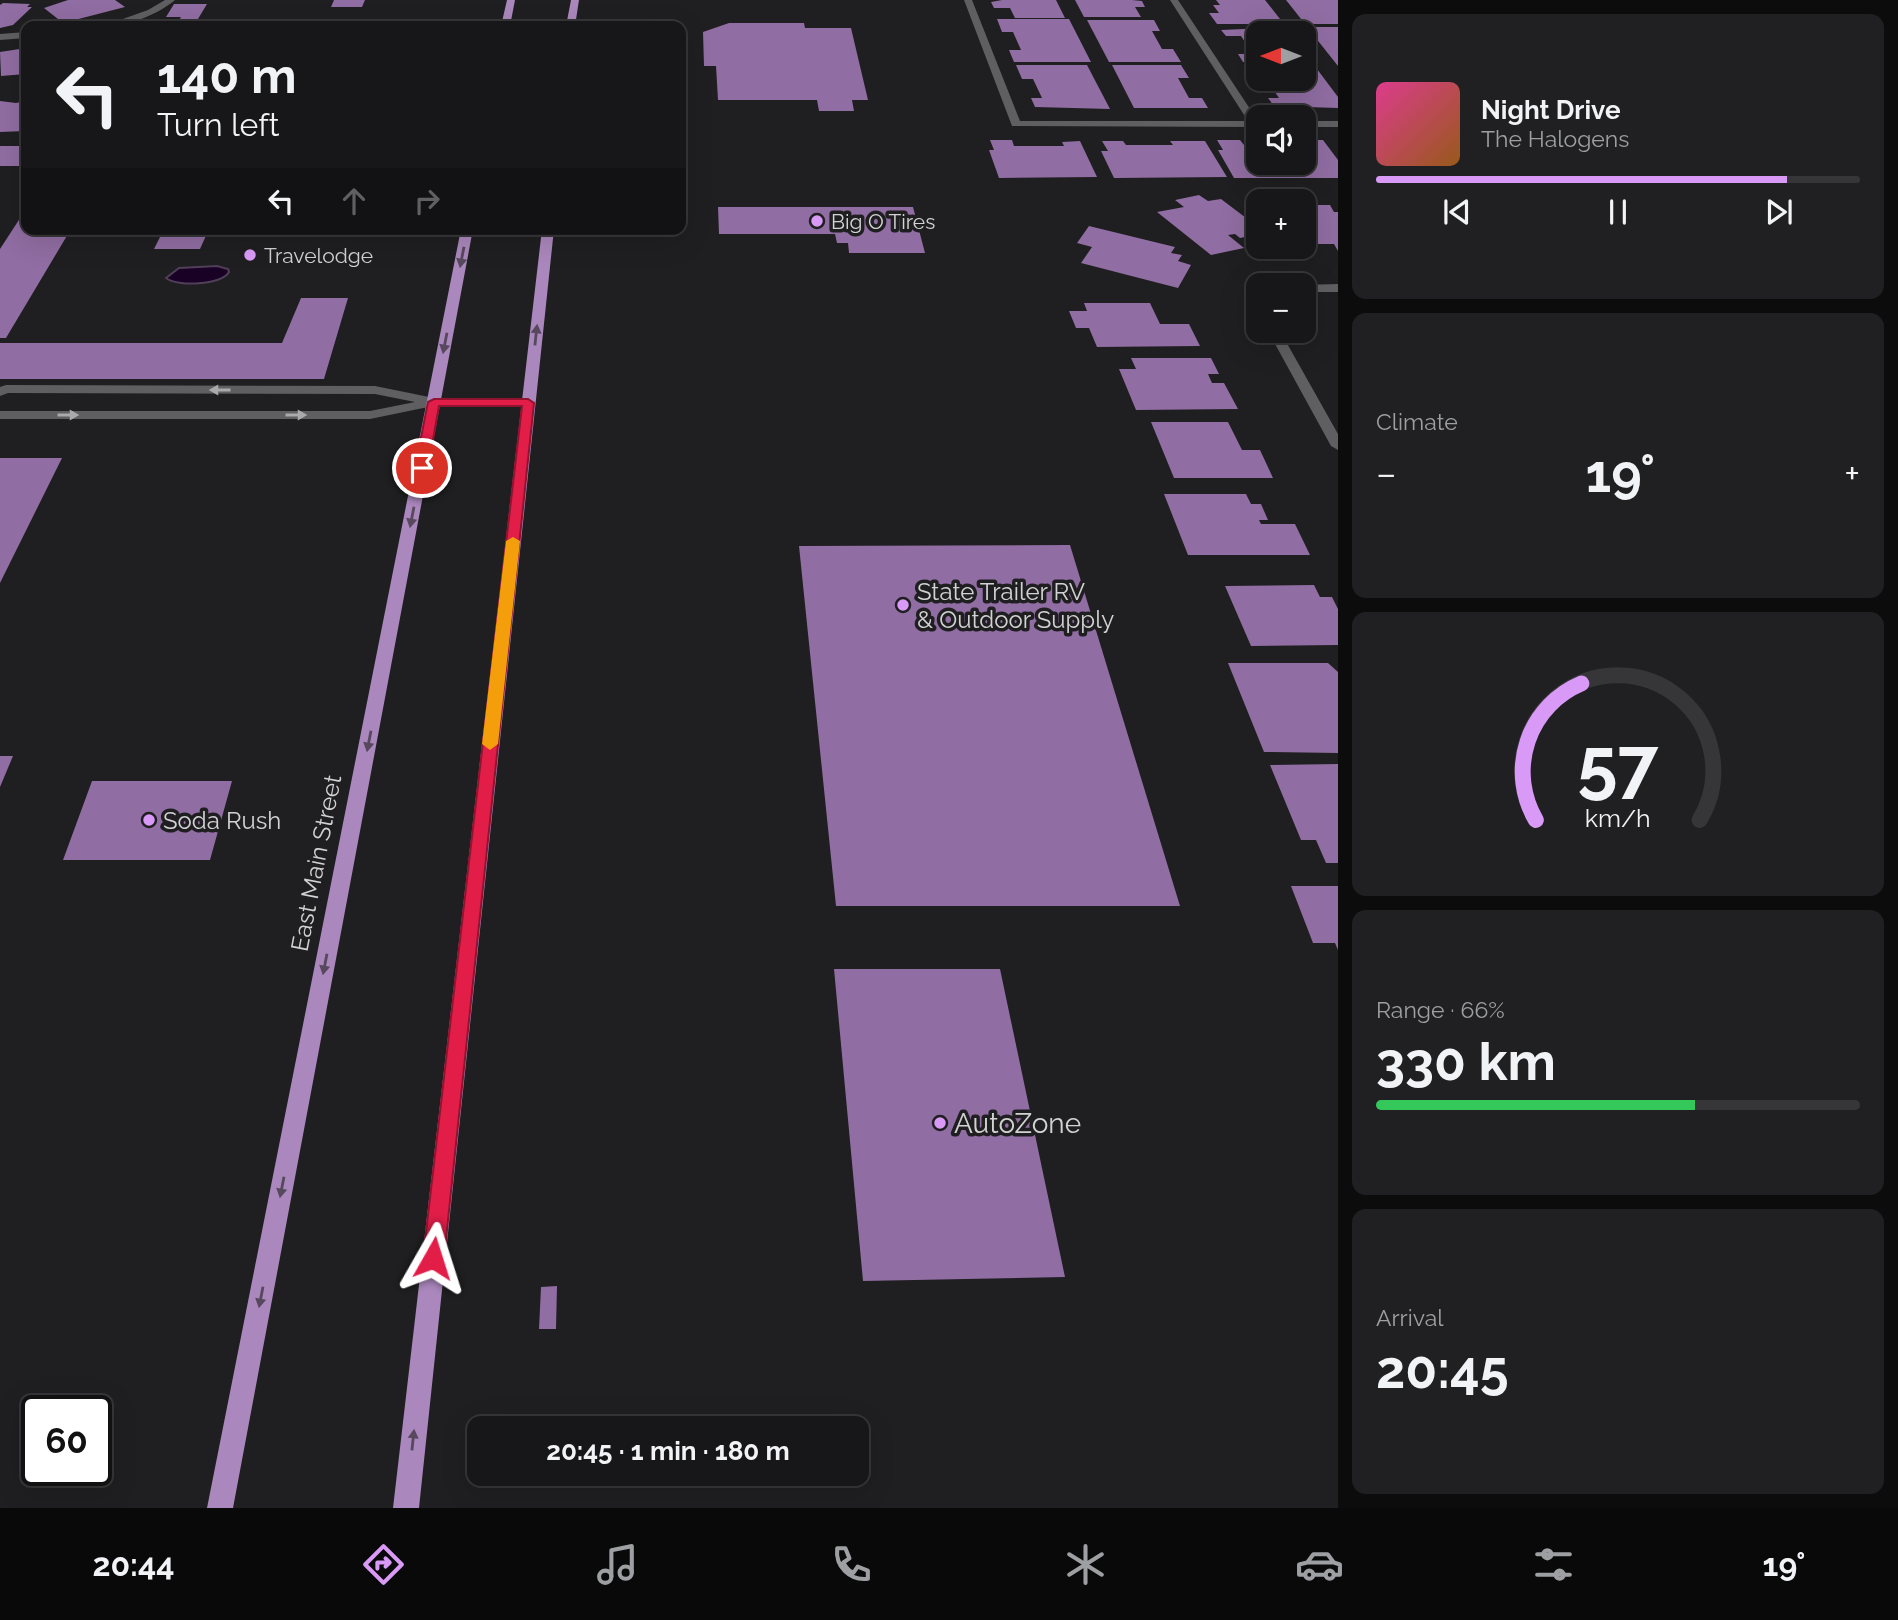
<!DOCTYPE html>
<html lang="en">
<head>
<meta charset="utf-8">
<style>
  :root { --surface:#171618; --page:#201f21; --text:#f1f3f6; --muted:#9e9fa2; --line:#363537; --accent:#d99af7 }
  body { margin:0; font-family:Raleway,sans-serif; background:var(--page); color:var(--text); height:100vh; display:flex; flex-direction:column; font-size:26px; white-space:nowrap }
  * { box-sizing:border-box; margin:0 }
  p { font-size:23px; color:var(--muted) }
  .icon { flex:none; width:38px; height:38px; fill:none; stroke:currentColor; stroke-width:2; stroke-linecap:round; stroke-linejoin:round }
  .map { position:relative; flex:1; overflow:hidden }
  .drawer { display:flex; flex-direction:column; gap:14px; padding:14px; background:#0d0c0d; width:560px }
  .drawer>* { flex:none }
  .top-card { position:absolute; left:21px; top:21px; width:665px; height:214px; border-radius:14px; box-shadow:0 7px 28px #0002,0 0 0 2px var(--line); background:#171618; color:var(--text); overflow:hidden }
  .needle { width:46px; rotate:270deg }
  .controls { position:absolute; left:1246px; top:21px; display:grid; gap:14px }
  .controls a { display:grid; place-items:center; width:70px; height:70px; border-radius:14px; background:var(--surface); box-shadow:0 7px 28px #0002,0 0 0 2px var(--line); font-size:35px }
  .speed { position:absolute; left:21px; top:1395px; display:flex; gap:14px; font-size:35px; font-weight:700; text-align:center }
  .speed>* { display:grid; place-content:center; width:91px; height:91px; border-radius:50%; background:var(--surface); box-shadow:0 7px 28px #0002,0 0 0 2px var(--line); line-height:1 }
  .speed .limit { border:4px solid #111; border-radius:10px; background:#fff; color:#111 }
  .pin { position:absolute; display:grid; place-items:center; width:60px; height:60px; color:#fff; margin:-30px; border:4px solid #fff; border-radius:50%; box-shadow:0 2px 7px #0007 }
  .me { position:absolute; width:77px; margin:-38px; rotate:6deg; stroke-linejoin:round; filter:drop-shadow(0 0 5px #0008) }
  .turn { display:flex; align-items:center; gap:24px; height:147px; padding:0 21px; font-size:32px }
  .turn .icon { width:91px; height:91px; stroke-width:2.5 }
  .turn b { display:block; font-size:49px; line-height:60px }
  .lanes { display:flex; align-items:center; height:66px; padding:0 21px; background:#0003; justify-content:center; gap:35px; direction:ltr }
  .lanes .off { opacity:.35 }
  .big { font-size:52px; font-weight:700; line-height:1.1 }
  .drawer .card { flex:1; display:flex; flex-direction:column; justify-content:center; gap:10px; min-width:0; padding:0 24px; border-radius:14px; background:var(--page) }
  .drawer .dial { align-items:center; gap:0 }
  .dial svg { height:182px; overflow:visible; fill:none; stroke:var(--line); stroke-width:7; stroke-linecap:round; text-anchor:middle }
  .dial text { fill:var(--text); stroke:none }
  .song { display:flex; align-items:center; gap:21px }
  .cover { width:84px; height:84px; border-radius:10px; background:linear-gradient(135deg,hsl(330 70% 55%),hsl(30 70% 35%)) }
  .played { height:7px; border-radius:4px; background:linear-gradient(90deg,var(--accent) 85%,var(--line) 85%) }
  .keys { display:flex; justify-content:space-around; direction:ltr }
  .heat { display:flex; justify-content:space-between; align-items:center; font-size:38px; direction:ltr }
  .charge { height:10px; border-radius:5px; background:linear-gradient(90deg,#34c759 66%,var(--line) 0) }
  .trip { position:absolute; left:467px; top:1416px; width:402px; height:70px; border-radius:14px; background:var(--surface); box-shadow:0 7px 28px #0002,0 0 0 2px var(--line); font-weight:700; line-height:70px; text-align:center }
  .tabs { display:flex; height:112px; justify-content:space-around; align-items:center; background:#09090a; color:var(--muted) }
  .tabs .icon { width:49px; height:49px }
  .tabs .selected { color:var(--accent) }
  .tabs b { font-size:32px; color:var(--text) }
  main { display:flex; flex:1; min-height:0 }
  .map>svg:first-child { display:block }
</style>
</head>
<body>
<main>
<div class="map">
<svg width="1338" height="1508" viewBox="0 0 1338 1508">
  <rect width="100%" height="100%" fill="#1f1e20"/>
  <!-- water -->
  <path fill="#190025" stroke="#513f59" stroke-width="2" d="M217,266L228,269L229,272C222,285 177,287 166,278L179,268Z"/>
  <!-- building -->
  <path fill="#906da2" d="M68,0H115L125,7L63,23L44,8Z
    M334,0H365L362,7H331Z
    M1002,0H1056L1065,18H1015L1010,8H994L991,2Z
    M1075,0H1132L1142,1L1145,7H1135L1141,17H1084Z
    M1216,0H1265L1284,24H1217L1209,13H1219L1213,5H1220Z
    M1286,0H1338V24H1305Z
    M3,3L30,4L27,7H32L13,25L0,28V5Z
    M174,4H207L195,24H177L181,17H166Z
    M997,19H1069L1091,62H1014L1009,50H1021L1013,32H1002Z
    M1087,20H1154L1160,31H1152L1162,49H1173L1181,62H1109Z
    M729,23H804L805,28H851L868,100H852L854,111H819L817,100H718L716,66H704L703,32Z
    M1286,27L1290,33H1258V65L1256,62H1243L1238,54H1253L1241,36H1226L1221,30Z
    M1307,27H1338V66Z
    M26,48V74L1,76L0,52Z
    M1016,65H1087L1110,109L1035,107L1031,98H1042L1033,79H1022Z
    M1112,65H1181L1189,78H1178L1189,98H1202L1208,108H1134Z
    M1304,69H1317L1338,97V108L1274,106L1268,98H1279L1266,79H1304Z
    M0,101L16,103L26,101V131L0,132Z
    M990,140H1012L1014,146H1064L1062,142L1080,141L1097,177L999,178L989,150H994Z
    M1217,140H1240L1244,145H1258V163H1304V140H1323L1338,160V178H1234L1218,150H1223Z
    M1102,141H1123L1126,145H1173L1170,141H1205L1227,177L1114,178L1101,151H1108Z
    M0,146H26V166H0Z
    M1199,195L1208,201L1221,199L1258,227V230L1251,232L1255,235L1240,238L1235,234L1228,235L1244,248L1211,255L1157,212L1184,207L1175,200Z
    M1304,205H1330L1334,212H1338V251L1334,244H1304Z
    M718,207H913L925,253H849L848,243H837L835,234H719Z
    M26,209V229H71L6,338H0V249Z
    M1089,226L1175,247L1171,253L1182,255L1178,261L1191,265L1178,288L1081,263L1092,247L1077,243Z
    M164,229H209L200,249H154Z
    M301,298H348L324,379H0V343H282Z
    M1084,303H1150L1160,324H1189L1200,346L1097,347L1089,328H1076L1069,311H1087Z
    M1131,358H1211L1219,374H1208L1212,383H1224L1238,409L1136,410L1119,369H1136Z
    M1151,422H1228L1242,450H1260L1273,478H1174Z
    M0,458H62L0,583Z
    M1164,494H1246L1251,504H1261L1268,520H1259L1261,524H1295L1310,555H1188Z
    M1070,545L1180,906H836L799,546Z
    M1314,585L1320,597H1332L1338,609V645L1251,646L1225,586Z
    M1228,663H1328L1338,672V753L1264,752Z
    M0,756H13L0,787Z
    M1338,764V863H1326L1316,840H1301L1270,765Z
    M92,781H232L210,860H63Z
    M1291,886H1338V950L1335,943H1313Z
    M834,969H1000L1065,1277L863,1281Z
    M557,1286L556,1329H539L541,1287Z"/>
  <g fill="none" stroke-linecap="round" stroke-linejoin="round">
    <!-- lane -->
    <path fill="#5f5e60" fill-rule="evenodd" d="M165,0H175C157,15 127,27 103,26L148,10Z
      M964,0H972L1020,121H1248L1170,0H1178L1258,121V127L1012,126Z
      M26,32V38L0,40V34Z
      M1304,121H1338V127H1304Z
      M6,385L375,386L434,398L528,399L535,403L528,407L433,406L370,419H0V411H370L415,402L375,394L8,393L0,396V387Z"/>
    <!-- street -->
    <path fill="#5f5e60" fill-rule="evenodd" d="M1250,284L1262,285H1258V306L1254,305L1244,288Z
      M1338,284V292H1304V285H1300Z
      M1268,331H1280L1338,434V450L1331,446Z"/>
    <!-- primary -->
    <path fill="#aa87bc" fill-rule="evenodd" d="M507,0H515L510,26H501Z
      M571,0H579L575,26H566Z
      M461,229H473L233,1508H207Z
      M542,229H554L419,1508H393Z"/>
  </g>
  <!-- one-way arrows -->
  <defs><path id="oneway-solid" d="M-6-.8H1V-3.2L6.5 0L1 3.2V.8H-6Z" transform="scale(1.75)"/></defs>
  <g fill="#57485e">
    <use href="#oneway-solid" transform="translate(462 257) rotate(101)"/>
    <use href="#oneway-solid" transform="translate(536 335) rotate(-84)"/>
    <use href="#oneway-solid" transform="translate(445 343) rotate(101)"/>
    <use href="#oneway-solid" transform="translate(412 517) rotate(101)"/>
    <use href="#oneway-solid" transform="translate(369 741) rotate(101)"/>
    <use href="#oneway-solid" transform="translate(325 964) rotate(101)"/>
    <use href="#oneway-solid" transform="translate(282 1187) rotate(101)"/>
    <use href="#oneway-solid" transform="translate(261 1297) rotate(101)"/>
    <use href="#oneway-solid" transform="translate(413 1440) rotate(-84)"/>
  </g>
  <g fill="#aaa9ab">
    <use href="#oneway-solid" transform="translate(220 390) rotate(-180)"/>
    <use href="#oneway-solid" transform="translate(68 415)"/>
    <use href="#oneway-solid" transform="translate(296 415)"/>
  </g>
  <!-- route -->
  <path fill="#e11d48" stroke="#92132f" stroke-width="2" d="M434,399H528L534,403L444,1258L441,1265L433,1268L426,1265L423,1258L522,406H439L428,468L422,472L415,468L428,402Z"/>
  <!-- slow -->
  <path fill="#f59e0b" d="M513,537L520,541L498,744L490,750L482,744L506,541Z"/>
  <!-- markers -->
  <g fill="#d99af7" stroke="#1f1e20" stroke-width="2.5">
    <circle cx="817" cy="221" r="7"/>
    <circle cx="250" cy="255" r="7"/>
    <circle cx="903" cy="605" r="7"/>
    <circle cx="149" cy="820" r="7"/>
    <circle cx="940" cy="1123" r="7"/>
  </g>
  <g text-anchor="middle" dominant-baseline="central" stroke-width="7" stroke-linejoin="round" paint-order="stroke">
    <!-- far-poi labels -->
    <g font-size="21" fill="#d3d2d3" stroke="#1f1e20" text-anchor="start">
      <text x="831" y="221">Big O Tires</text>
      <text x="264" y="255">Travelodge</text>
    </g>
    <!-- poi labels -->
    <g font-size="24" fill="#d3d2d3" stroke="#1f1e20" text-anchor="start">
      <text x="917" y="591">State Trailer RV<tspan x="917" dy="28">&amp; Outdoor Supply</tspan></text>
      <text x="163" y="820">Soda Rush</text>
    </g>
    <!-- street labels -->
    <g font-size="24" fill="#d3d2d3" stroke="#1f1e20">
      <text transform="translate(316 863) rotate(-79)">East Main Street</text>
    </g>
    <!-- near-poi labels -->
    <g font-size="28" fill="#d3d2d3" stroke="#1f1e20" text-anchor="start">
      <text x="954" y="1123">AutoZone</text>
    </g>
  </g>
</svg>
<div class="controls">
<a><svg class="needle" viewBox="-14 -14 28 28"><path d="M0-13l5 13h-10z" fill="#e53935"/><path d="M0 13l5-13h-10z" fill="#9e9fa2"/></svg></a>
<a><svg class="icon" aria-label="sound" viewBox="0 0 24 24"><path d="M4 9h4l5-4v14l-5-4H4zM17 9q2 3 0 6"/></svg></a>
<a>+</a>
<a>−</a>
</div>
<div class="speed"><div class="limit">60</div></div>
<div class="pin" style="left:422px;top:468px;background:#d93025"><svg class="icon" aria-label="arrive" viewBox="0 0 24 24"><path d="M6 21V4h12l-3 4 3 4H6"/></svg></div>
<svg class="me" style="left:433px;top:1258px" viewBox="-20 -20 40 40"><path d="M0-17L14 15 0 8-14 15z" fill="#e11d48" stroke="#fff" stroke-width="4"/></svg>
<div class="trip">20:45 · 1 min · 180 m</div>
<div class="top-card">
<div class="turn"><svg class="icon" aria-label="left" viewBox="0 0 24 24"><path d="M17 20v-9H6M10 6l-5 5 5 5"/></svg><div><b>140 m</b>Turn left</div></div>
<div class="lanes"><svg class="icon" aria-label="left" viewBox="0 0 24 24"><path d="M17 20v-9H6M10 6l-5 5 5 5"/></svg><svg class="icon off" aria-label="ahead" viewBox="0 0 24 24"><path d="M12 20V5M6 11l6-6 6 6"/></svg><svg class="icon off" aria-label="right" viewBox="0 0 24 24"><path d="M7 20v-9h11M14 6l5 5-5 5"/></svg></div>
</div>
</div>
<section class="drawer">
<div class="card">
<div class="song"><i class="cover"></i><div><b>Night Drive</b><p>The Halogens</p></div></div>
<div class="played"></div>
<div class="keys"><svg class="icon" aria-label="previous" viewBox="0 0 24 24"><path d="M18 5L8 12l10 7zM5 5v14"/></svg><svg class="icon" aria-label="pause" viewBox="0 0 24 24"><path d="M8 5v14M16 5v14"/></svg><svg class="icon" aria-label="next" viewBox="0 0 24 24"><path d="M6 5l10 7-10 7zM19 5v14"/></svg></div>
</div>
<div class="card"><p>Climate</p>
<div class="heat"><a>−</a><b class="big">19°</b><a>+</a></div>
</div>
<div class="card dial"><svg viewBox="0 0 100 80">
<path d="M14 69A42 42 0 1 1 86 69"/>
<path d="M14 69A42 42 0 0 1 34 9" stroke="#d99af7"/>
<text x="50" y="56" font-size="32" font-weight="700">57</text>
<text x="50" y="72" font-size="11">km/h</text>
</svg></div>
<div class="card"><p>Range · 66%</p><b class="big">330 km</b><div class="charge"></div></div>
<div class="card"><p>Arrival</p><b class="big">20:45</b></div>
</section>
</main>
<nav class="tabs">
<b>20:44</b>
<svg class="icon selected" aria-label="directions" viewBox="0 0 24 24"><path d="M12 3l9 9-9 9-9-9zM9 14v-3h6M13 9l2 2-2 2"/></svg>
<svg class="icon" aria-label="music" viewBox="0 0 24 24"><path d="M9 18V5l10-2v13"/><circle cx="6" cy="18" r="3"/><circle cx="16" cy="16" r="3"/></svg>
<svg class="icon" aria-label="phone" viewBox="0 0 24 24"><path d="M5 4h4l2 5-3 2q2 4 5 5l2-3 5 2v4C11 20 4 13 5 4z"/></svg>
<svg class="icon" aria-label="climate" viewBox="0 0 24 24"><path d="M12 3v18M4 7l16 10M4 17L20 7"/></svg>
<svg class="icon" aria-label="car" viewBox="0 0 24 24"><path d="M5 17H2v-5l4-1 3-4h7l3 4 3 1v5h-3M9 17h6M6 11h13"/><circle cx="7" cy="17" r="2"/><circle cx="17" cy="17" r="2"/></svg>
<svg class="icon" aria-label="filters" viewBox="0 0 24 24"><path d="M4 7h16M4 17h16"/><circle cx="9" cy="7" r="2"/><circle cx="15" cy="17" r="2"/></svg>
<b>19°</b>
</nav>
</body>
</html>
